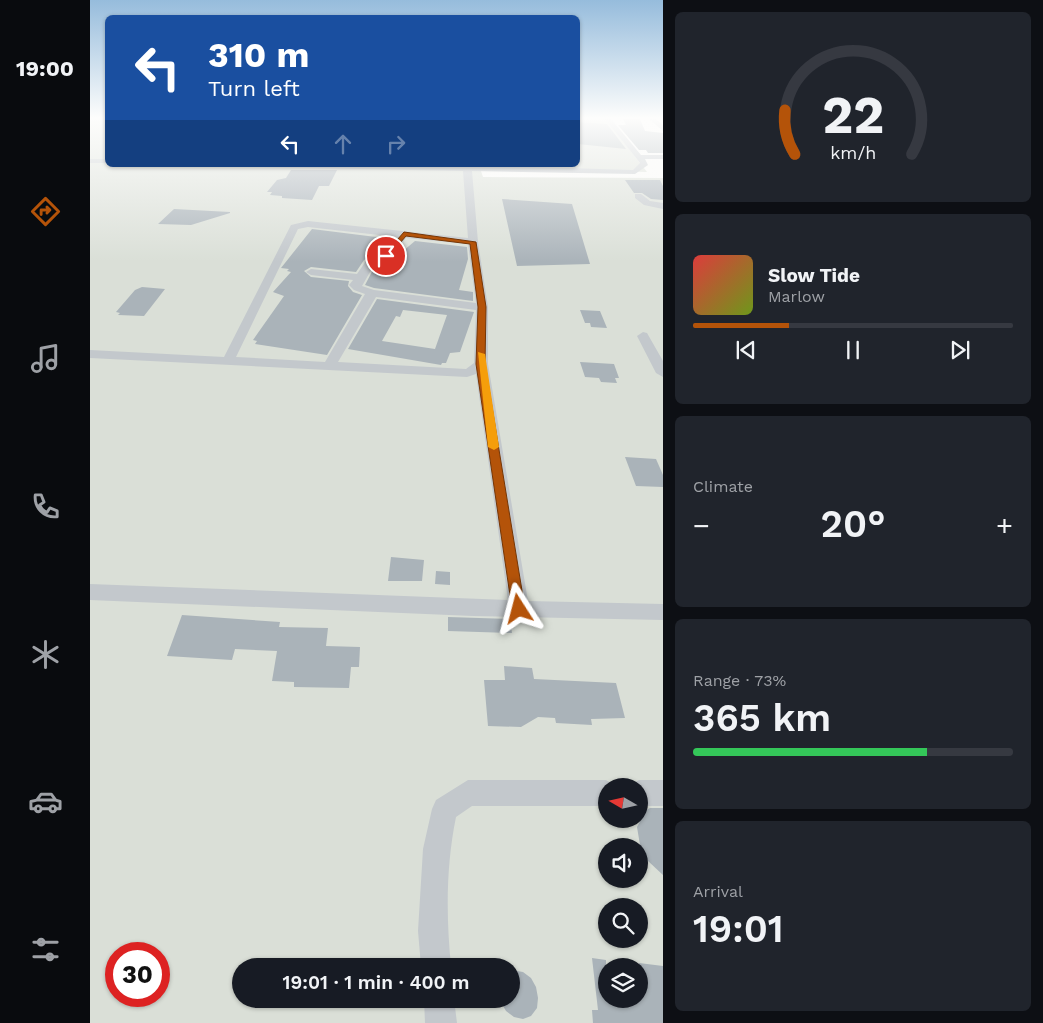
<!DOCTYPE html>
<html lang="en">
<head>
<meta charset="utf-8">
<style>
  :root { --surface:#171b24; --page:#20242c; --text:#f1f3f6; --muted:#9ea1a6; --line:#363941; --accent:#b45309 }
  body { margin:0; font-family:"Work Sans",sans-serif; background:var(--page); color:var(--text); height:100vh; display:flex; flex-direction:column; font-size:19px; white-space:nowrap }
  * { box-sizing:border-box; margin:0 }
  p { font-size:16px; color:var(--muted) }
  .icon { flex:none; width:28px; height:28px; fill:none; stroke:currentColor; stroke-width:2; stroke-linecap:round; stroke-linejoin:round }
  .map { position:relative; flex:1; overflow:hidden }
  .side { display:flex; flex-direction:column; gap:12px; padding:12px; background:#0d0f14; width:380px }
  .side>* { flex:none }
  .guide { position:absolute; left:15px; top:15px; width:475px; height:152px; border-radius:8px; box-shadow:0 1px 4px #0004; background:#1a4fa0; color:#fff; overflow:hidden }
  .needle { width:32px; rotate:279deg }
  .controls { position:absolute; left:508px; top:778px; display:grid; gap:10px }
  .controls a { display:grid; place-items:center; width:50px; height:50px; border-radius:50%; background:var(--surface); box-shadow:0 1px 4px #0004; font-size:25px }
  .speed { position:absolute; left:15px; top:942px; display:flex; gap:10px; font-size:25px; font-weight:700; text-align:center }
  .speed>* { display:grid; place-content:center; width:65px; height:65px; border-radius:50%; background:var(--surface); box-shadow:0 1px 4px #0004; line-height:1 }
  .speed .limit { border:8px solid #d22; background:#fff; color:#111 }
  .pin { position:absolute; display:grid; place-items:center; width:42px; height:42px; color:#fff; margin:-21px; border:2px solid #fff; border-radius:50%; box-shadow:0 1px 5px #0007 }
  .me { position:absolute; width:55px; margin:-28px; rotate:351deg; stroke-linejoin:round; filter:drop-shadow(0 0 4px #0008) }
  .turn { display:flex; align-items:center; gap:18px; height:105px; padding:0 20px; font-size:22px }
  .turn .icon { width:65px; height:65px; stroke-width:2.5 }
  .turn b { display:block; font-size:35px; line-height:42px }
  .lanes { display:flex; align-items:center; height:48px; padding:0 20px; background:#0003; justify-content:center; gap:25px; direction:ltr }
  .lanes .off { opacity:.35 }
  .big { font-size:38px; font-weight:600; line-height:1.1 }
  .side .widget { flex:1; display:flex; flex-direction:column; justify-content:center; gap:8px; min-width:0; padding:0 18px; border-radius:8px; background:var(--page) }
  .side .dial { align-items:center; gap:0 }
  .dial svg { height:130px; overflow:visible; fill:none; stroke:var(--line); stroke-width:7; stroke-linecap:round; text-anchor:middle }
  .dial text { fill:var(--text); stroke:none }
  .song { display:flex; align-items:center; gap:15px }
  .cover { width:60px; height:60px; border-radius:8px; background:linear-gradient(135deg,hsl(0 70% 55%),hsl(80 70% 35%)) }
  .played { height:5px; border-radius:2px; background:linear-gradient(90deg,var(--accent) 30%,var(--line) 30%) }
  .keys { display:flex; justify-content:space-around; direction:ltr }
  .heat { display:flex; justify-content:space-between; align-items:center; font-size:28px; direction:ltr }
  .charge { height:8px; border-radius:4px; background:linear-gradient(90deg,#34c759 73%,var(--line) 0) }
  .trip { position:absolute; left:142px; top:958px; width:288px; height:50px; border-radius:25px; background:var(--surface); box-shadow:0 1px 4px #0004; font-weight:600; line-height:50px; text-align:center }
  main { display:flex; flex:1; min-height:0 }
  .tabs { display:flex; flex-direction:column; width:90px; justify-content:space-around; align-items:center; background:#090b0e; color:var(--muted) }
  .tabs .icon { width:35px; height:35px }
  .tabs .on { color:var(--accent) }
  .tabs b { font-size:22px; color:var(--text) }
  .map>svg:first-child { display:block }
</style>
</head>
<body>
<main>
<nav class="tabs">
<b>19:00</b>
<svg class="icon on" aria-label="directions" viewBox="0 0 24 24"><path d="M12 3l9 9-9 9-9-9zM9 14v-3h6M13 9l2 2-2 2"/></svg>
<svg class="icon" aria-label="music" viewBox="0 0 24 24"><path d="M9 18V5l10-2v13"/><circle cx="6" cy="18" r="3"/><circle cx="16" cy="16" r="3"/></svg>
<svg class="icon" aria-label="phone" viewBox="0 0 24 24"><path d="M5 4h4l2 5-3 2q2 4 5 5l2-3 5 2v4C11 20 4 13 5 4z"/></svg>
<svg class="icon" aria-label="climate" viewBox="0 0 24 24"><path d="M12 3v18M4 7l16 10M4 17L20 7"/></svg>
<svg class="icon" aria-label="car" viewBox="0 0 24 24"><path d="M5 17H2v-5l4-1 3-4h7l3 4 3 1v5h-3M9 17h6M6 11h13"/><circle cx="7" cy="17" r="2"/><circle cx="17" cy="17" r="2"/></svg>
<svg class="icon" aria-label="filters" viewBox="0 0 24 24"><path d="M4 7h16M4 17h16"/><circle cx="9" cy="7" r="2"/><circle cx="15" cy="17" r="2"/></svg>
</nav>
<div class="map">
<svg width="573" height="1023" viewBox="0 0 573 1023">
  <rect width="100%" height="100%" fill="#fafaf8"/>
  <!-- green -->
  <path fill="#dadfd7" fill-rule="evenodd" d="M0,119H17L18,165H488V119H516L557,172L390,168L393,177L573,178V1023H0ZM516,786H549V819H516ZM516,846H549V879H516ZM516,906H549V939H516ZM26,954H69V996H26ZM151,966H421V999H151ZM516,966H549V999H516Z"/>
  <!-- building -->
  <path fill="#aab3b9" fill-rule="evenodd" d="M533,119H550L555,131L573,133V153H558L556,150H549L528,125H536Z
    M488,122L517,124L536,149L488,144Z
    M201,170H247L239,186H229L222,200L192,198V196L180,195L182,192H177L187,180L196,178Z
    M535,180H570L573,186V200L561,199L552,193H544Z
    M412,199L482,204L500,264L427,266Z
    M84,209L140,212V213L101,225L68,224Z
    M222,229L302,239L291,252L274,260L266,272L221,267L214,271L221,277L259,281L258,286L263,292L272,295L237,355L165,344L167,341L163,340L194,296L183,292L201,272L197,271L199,269L191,268Z
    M325,241L377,247L378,259L369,290L383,292V301L284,288L275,285L285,266L301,260L310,248L313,251Z
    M52,287L75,289L54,316L28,315L30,313L26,312L45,290Z
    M287,299L384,312L370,352L360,353L356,363H352L351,365L258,349ZM313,310L357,315L345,349L292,341L306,316L310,317Z
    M490,310L510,311L517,328L501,327L500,323H495Z
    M490,362L524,364L529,378H525L527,383L511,382L509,378L495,377Z
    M535,457L566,459L573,475V487L546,486Z
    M301,557L334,560L332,581H298Z
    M346,571L360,572V585L345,584Z
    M92,615L190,622L189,627L238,628L236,646L270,647L269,667H261L259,688L204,687V682L182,681L187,651L145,649L142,660L77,656Z
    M358,617L420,619L422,633L358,631Z
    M414,666L442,668L444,679L526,683L535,718L501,719L502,725L466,723L465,718L448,717L431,727L398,726L394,680H415Z
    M560,808H573V875L558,861L554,852L551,851L547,827L556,810Z
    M502,958L516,960V999H549V963L573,966V1023H503L502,1010H508Z
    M421,970L433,972L441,978L446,987L448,998L447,1008L441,1016L433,1019L424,1017L416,1011L409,999H421Z"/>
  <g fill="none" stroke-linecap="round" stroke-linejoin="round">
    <!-- minor -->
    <path fill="#c3c8cc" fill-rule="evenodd" d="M515,119H521L551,155H573V159H555L558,165L545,174L382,171L388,242L398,307V364L438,601L573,604V620L383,616L0,600V584L418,600L386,374L377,377L0,358V350L134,357L201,225L218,221L378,238L373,171L168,167L164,165H381L543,170L550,163ZM218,227L307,237L292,254L276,261L267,274L221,269L216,272L221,275L263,280L259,285L264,290L275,294L235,362L146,357L208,229ZM316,238L378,244L386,303L284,290L272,286L284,265L300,258ZM286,297L386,310L384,363L376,369L248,362Z
      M559,119H566L573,125V131Z
      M0,159H18V163H0Z
      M545,194H551L560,201L573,203V209L554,205L545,198Z
      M553,332L557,333L573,361V377L566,373L547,336Z
      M378,780H516L526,786H516V806H382L366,817C356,866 356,916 361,966H331L328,931L333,849L342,809L346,800Z
      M549,780H573V806H549V786H539Z
      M334,999H364L367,1023H335Z"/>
  </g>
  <!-- sky -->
  <linearGradient id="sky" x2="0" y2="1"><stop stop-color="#96bcdc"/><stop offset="0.45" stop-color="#fdfdfc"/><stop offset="1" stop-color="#fdfdfc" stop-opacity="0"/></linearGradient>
  <rect width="573" height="262" fill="url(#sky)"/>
  <!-- route -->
  <path fill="#b45309" stroke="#753606" d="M314,232L386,242L396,307L395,364L435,609L429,614L422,609L386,364L388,307L380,244L316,236L298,257H294V255Z"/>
  <!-- slow -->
  <path fill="#f59e0b" d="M388,352L395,354L409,447L404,450L398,447Z"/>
</svg>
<div class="controls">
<a><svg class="needle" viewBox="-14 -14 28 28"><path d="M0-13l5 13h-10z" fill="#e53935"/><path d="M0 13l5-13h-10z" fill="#9ea1a6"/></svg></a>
<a><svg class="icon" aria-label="sound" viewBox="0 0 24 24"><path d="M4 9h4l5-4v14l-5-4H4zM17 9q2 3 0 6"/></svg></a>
<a><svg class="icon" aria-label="search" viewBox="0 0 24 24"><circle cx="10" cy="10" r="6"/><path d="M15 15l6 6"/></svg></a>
<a><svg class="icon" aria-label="layers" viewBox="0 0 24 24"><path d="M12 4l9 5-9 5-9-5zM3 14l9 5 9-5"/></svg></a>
</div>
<div class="speed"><div class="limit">30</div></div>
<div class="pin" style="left:296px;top:256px;background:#d93025"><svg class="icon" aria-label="arrive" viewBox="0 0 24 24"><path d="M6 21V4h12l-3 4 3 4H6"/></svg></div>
<svg class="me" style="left:429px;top:609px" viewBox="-20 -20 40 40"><path d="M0-17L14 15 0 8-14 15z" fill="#b45309" stroke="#fff" stroke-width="4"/></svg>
<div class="trip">19:01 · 1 min · 400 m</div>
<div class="guide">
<div class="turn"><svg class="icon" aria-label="left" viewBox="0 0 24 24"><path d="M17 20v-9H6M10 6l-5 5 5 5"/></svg><div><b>310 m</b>Turn left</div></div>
<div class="lanes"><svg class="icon" aria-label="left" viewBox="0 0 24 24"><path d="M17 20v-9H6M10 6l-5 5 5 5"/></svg><svg class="icon off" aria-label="ahead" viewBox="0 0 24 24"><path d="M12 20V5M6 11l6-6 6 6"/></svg><svg class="icon off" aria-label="right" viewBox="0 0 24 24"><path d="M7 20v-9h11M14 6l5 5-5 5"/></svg></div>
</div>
</div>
<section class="side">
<div class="widget dial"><svg viewBox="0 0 100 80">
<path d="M14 69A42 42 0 1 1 86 69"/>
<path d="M14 69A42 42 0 0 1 8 42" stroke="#b45309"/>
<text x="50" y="56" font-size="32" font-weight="700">22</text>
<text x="50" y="72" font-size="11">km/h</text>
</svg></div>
<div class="widget">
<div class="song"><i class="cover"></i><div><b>Slow Tide</b><p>Marlow</p></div></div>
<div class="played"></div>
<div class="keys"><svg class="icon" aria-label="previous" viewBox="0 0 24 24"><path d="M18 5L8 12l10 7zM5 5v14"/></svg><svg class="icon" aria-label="pause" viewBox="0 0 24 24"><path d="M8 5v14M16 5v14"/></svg><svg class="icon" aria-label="next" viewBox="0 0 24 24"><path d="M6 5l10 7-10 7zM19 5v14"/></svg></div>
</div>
<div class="widget"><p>Climate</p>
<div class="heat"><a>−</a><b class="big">20°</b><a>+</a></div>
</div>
<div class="widget"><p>Range · 73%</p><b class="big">365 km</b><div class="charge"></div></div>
<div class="widget"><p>Arrival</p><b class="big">19:01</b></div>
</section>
</main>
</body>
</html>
